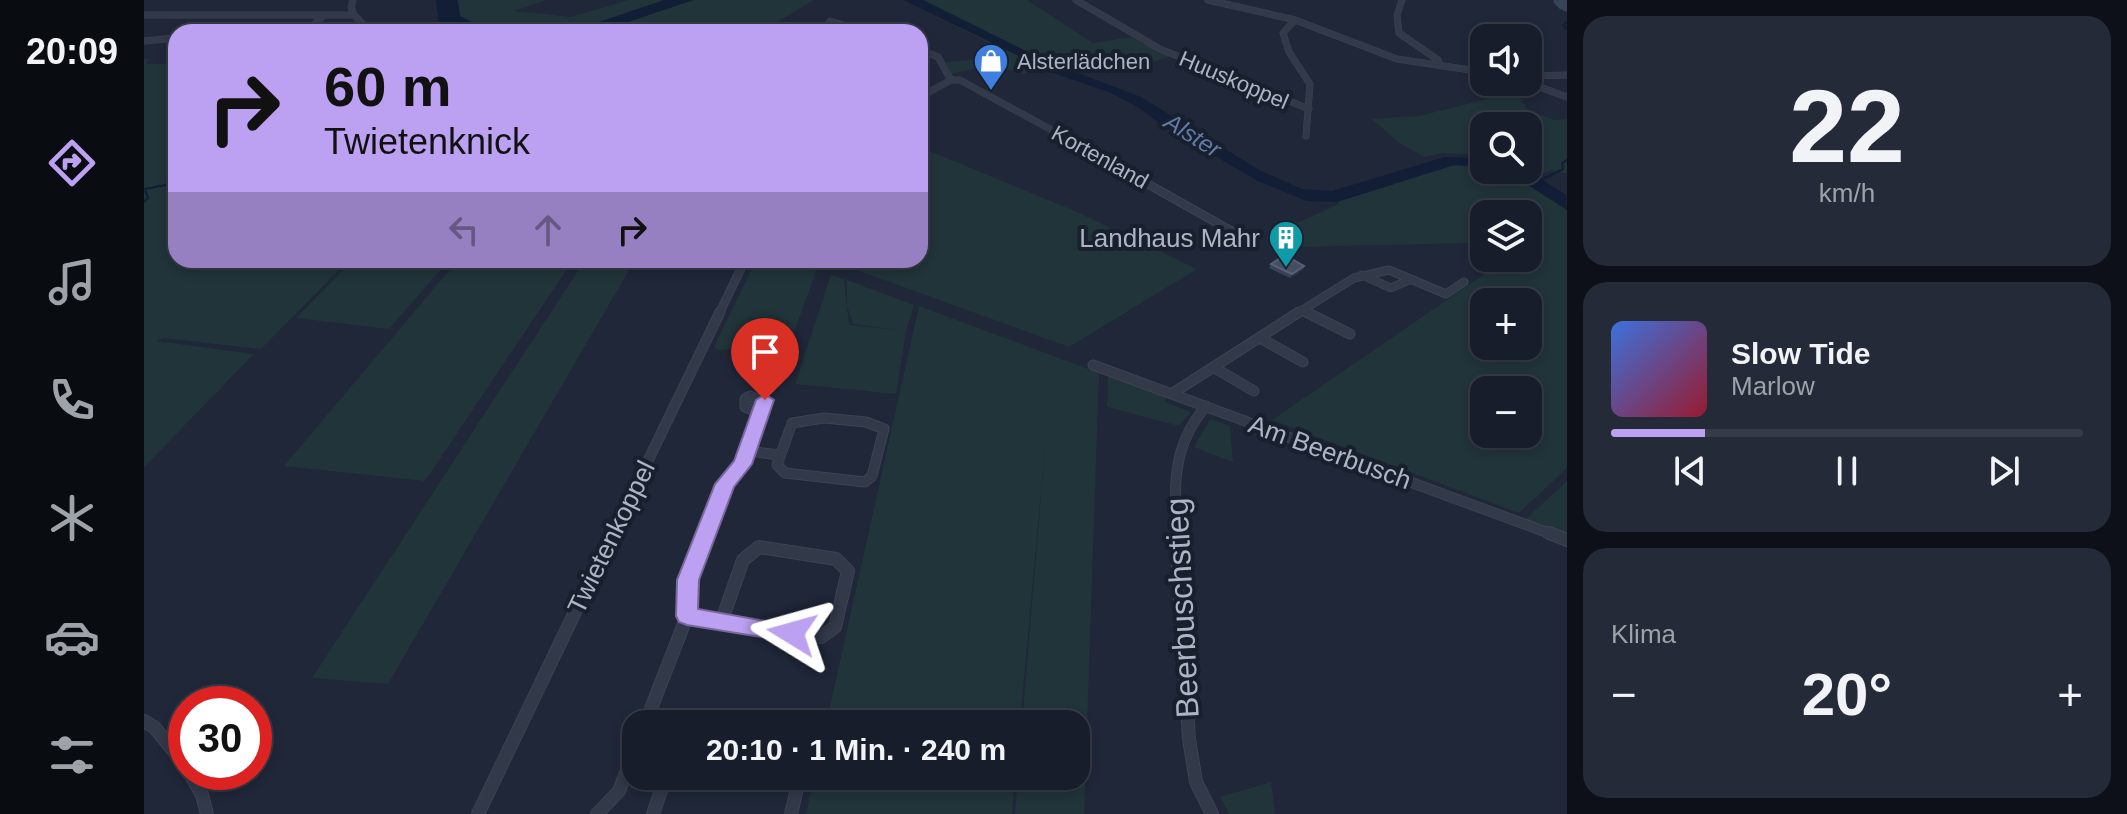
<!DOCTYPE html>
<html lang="de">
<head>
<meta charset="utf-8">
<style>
  :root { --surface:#171d2b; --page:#242a37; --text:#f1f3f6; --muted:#9ea2a9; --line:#363b47; --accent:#bca0f2 }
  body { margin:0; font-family:Arial,sans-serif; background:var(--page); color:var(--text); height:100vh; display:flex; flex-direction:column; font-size:30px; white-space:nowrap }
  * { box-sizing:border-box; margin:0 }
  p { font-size:26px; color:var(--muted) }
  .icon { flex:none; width:44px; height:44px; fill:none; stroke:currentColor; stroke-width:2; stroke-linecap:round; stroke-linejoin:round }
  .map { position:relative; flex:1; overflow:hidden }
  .side { display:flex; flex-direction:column; gap:16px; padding:16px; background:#0d1018; width:560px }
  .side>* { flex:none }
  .banner { position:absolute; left:24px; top:24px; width:760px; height:244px; border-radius:24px; box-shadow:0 4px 12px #0003,0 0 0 2px var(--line); background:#bca0f2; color:#111; overflow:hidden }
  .fabs { position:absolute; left:1326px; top:24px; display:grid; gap:16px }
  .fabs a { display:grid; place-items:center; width:72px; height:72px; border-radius:16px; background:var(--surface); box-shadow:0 4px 12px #0003,0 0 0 2px var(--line); font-size:40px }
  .speed { position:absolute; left:24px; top:686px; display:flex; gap:16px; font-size:40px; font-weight:700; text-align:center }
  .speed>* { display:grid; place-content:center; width:104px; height:104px; border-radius:50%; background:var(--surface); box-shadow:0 4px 12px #0003,0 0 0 2px var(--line); line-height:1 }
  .speed .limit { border:12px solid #d22; background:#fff; color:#111 }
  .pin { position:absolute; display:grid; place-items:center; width:68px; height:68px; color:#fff; margin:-82px -34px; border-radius:50% 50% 50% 0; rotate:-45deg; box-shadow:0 0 8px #0007 }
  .pin .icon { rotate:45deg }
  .me { position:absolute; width:88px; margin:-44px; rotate:278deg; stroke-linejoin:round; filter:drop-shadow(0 0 6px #0008) }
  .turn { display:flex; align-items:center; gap:28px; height:168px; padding:0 24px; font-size:36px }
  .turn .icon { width:104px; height:104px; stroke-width:2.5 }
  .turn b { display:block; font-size:56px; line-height:68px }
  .lanes { display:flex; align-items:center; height:76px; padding:0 24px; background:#0003; justify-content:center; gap:40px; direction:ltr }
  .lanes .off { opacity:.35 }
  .big { font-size:60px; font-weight:700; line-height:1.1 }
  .side .card { flex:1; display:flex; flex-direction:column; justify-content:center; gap:12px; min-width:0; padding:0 28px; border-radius:24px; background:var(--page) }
  .side .dial { align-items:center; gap:0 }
  .dial b { font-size:104px; line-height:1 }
  .song { display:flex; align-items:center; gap:24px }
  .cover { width:96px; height:96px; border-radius:12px; background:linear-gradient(135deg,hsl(220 70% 55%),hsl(350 70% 35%)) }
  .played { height:8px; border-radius:4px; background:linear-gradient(90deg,var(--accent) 20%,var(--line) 20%) }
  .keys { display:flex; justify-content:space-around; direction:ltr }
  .heat { display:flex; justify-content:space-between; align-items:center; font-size:44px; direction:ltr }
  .trip { position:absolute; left:478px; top:710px; width:468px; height:80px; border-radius:24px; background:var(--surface); box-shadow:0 4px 12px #0003,0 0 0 2px var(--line); font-weight:700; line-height:80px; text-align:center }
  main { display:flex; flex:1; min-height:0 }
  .tabs { display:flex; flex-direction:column; width:144px; justify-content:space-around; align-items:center; background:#090c11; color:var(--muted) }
  .tabs .icon { width:56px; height:56px }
  .tabs .on { color:var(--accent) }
  .tabs b { font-size:36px; color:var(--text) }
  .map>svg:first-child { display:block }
</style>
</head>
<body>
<main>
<nav class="tabs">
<b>20:09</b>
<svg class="icon on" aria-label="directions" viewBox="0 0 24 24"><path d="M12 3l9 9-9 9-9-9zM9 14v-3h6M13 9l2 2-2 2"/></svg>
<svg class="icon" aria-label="music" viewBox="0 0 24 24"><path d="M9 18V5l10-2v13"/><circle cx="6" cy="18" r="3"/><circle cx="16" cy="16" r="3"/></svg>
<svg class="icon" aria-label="phone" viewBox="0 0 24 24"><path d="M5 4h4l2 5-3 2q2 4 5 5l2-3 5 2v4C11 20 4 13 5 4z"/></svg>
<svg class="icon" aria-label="climate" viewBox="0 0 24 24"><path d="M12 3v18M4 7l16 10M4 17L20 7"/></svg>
<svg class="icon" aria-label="car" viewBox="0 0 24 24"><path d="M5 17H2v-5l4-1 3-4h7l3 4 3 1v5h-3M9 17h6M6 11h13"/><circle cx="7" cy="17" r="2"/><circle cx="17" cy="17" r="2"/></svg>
<svg class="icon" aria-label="filters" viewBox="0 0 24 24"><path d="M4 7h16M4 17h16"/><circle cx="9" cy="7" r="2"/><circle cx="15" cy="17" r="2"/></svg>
</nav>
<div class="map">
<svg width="1423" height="814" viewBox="0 0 1423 814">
  <rect width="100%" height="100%" fill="#1f2739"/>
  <!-- green -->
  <path fill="#21343a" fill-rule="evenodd" d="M314,0H402L370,11L427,17L484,0H670L635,21L659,32H347L316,16Z
    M759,0H883L949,43L987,37L1025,57L987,69L897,68L879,74L846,65L807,74L802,62L837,59L859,50Z
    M0,59H5L2,64H32L31,265L32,260H205L117,349L20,338L12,341L110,354L0,467Z
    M1363,94L1379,100L1376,102L1382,105L1380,108L1410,120L1423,119V174L1407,170L1394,176L1384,169V126H1340V155L1298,153L1280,157L1254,142L1228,119L1275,116Z
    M776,147L931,211L1053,269L925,347L685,260H776Z
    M1310,165L1361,170L1423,210V468L1375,513L1128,420L1364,258H1384V214H1340V247L1329,243L1153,247L1127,235L1195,204L1193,202ZM1340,302H1384V346H1340ZM1340,390H1384V434H1340Z
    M209,260H305L245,329L152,318Z
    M314,260H429L281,481L140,466Z
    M441,260H491L244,684L168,678Z
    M612,260H648L673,269L644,349C625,354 610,363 592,349L574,350L570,347Z
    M687,275L700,279L705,325L756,330L709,324L703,306V280L770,305L762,331L752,394L651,384Z
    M775,306L955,373L940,814H871L874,776H932V724H878L903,424L876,724H682Z
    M964,374L1024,395L1020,402L1047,412L1035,426L963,407Z
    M1066,419L1086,426L1089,462L1050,447Z
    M1423,481V537L1380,521Z
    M670,776H871L868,814H662Z
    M1127,782L1131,814H1085L1076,797Z"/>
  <!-- water -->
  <path fill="#121d36" d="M292,0H313L316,16L347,32H305L295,24Z
    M520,0H550L454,32H412L452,23Z
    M759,0H779L902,61L997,97L1115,170L1158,189L1188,191L1301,157L1340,158V166L1310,165L1193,202L1163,201L1114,181L1018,125L994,107L965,92L912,74Z
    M1361,170H1383L1422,195L1423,210Z"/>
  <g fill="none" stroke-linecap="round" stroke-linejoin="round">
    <!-- stream -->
    <path stroke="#121d36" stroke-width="2" d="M1423,22L1419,25L1423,29
      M1397,180L1419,169L1418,163L1423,160
      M0,202L4,198L1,189L21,185L32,177"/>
    <defs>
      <path id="street-far3" d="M209,0L207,7L210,15
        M932,0L1016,49L1165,109
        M1064,0L1151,20L1253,59L1340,72
        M1258,0L1253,15L1255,33L1294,60L1296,66
        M0,15H210
        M210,15L227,32
        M1151,20L1139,33L1145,52L1166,84L1162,136
        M686,21L722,32
        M163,32L179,16
        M0,41L32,38
        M776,50L794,57L807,80
        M1384,76L1423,75
        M1382,82L1423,97
        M776,97L807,80H816L924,139"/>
      <path id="street-far2" d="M920,137L1100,238
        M1218,275L1247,288L1263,281L1262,278
        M1158,310L1166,314
        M575,314L601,260
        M1152,314L1210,278L1245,270L1302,294L1320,282"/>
      <path id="street-far1" d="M1162,312L1206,334
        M1116,338L1159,362
        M949,365L1410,535
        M1069,367L1110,391
        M1029,393L1155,312
        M680,418L722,422L740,429L728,476L721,482L641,473L633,465L648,423Z
        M604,451L635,455
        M468,535L576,312
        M561,535L581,484L599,464L622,403L606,396L601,399V407L617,414
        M1033,535C1030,484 1028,446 1062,406"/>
      <path id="street" d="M1032,533L1045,739L1052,782L1068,814
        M1405,533L1423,540
        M543,616L677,637L691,627L704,571L692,559L615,547L599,560L578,620
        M0,721L10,727L42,766
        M501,724L543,616L544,580L562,533
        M45,772L58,795L63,814
        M334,814L469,533
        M453,814L475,791L492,747
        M509,814L522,776
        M647,814L656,776"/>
    </defs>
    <!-- street-far3 casing -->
    <use href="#street-far3" stroke="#3c4353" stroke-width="7"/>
    <!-- street-far2 casing -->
    <use href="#street-far2" stroke="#3c4353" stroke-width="9"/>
    <!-- street-far1 casing -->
    <use href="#street-far1" stroke="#3c4353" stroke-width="11"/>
    <!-- street casing -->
    <use href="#street" stroke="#3c4353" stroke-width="14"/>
    <!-- street-far3 -->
    <use href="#street-far3" stroke="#323949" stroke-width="6"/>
    <!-- street-far2 -->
    <use href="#street-far2" stroke="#323949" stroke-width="7"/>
    <!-- street-far1 -->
    <use href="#street-far1" stroke="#323949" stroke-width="9"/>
    <!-- street -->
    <use href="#street" stroke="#323949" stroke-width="12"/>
  </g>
  <!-- wall -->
  <path fill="#394358" d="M1410,0H1423V12L1416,9L1409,2Z
    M1127,264L1160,266L1159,270L1146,278L1125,268Z"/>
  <!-- shaded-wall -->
  <path fill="#293247" d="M1160,266L1159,270L1146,278L1148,274Z"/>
  <!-- building -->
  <path fill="#454f64" stroke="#565f73" stroke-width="2" d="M1141,255L1160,266L1148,274L1127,264Z"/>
  <!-- route -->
  <path fill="#bca0f2" stroke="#7a689d" stroke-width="2" d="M621,394L630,400L608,464L590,487L555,580L554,609L656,627L659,633L656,639L648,642L543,625L535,622L532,616L533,580L571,484L590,461L612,400Z"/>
  <!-- icons -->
  <defs>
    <symbol id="shop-pin" viewBox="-11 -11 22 30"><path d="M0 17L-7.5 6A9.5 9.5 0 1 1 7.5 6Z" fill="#3f7fe0" stroke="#181f2d"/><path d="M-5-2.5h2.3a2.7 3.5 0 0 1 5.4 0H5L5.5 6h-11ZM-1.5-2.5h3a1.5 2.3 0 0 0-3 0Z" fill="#fff"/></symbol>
    <symbol id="building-pin" viewBox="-11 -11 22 30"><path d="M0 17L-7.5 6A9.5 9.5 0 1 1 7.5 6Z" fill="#0f9aa8" stroke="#181f2d"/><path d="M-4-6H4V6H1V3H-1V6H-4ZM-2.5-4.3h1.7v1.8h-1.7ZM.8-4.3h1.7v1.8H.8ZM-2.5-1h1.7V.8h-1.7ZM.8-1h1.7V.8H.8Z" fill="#fff"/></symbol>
  </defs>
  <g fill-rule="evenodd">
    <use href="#shop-pin" x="827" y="41" width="40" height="54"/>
    <use href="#building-pin" x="1122" y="218" width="40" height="54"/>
  </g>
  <g text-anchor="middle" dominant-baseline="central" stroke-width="8" stroke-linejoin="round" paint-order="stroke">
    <!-- far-poi labels -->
    <g font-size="22" fill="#adb4c6" stroke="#181f2d" text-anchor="start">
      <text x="873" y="61">Alsterlädchen</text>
    </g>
    <!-- far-street labels -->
    <g font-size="22" fill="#adb4c6" stroke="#181f2d">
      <text transform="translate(1090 80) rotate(23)">Huuskoppel</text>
      <text transform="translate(956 157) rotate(29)">Kortenland</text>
    </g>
    <!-- far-water labels -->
    <g font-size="24" font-style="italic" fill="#6379a8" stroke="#181f2d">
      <text transform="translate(1049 135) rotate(32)">Alster</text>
    </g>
    <!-- poi labels -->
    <g font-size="26" fill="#adb4c6" stroke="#181f2d" text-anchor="end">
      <text x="1116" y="238">Landhaus Mahr</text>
    </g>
    <!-- street labels -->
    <g font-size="26" fill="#adb4c6" stroke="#181f2d">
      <text transform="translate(1186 452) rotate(20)">Am Beerbusch</text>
      <text transform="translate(467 537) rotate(-64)">Twietenkoppel</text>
    </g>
    <!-- near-street labels -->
    <g font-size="32" fill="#adb4c6" stroke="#181f2d">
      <text transform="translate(1038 608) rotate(-93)">Beerbuschstieg</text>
    </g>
  </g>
</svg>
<div class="fabs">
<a><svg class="icon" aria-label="sound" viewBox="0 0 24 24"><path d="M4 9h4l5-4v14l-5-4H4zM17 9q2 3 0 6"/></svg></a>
<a><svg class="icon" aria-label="search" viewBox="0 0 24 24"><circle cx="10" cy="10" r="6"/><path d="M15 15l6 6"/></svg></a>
<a><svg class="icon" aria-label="layers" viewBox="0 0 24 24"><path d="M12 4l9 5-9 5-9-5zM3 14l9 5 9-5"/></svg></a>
<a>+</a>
<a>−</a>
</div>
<div class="speed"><div class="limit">30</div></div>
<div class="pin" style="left:621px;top:400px;background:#d93025"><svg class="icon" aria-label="arrive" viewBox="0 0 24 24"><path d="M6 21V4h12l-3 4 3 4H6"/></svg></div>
<svg class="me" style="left:648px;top:633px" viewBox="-20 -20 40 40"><path d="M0-17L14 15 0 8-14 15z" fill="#bca0f2" stroke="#fff" stroke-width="4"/></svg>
<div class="trip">20:10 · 1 Min. · 240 m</div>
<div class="banner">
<div class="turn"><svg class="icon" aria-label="right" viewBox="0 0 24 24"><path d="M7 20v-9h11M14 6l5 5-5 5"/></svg><div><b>60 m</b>Twietenknick</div></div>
<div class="lanes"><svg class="icon off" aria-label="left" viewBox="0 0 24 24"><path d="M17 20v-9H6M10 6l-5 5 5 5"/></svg><svg class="icon off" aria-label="ahead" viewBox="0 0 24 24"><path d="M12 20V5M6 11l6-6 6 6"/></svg><svg class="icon" aria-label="right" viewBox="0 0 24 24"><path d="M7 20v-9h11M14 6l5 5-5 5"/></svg></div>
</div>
</div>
<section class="side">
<div class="card dial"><b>22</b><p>km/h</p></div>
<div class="card">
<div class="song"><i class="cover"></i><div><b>Slow Tide</b><p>Marlow</p></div></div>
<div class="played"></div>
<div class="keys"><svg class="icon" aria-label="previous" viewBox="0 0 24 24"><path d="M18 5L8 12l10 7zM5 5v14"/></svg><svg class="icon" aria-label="pause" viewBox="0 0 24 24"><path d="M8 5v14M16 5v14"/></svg><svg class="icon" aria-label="next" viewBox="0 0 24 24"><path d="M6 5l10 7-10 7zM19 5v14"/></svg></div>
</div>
<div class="card"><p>Klima</p>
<div class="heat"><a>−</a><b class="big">20°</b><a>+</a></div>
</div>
</section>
</main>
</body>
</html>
